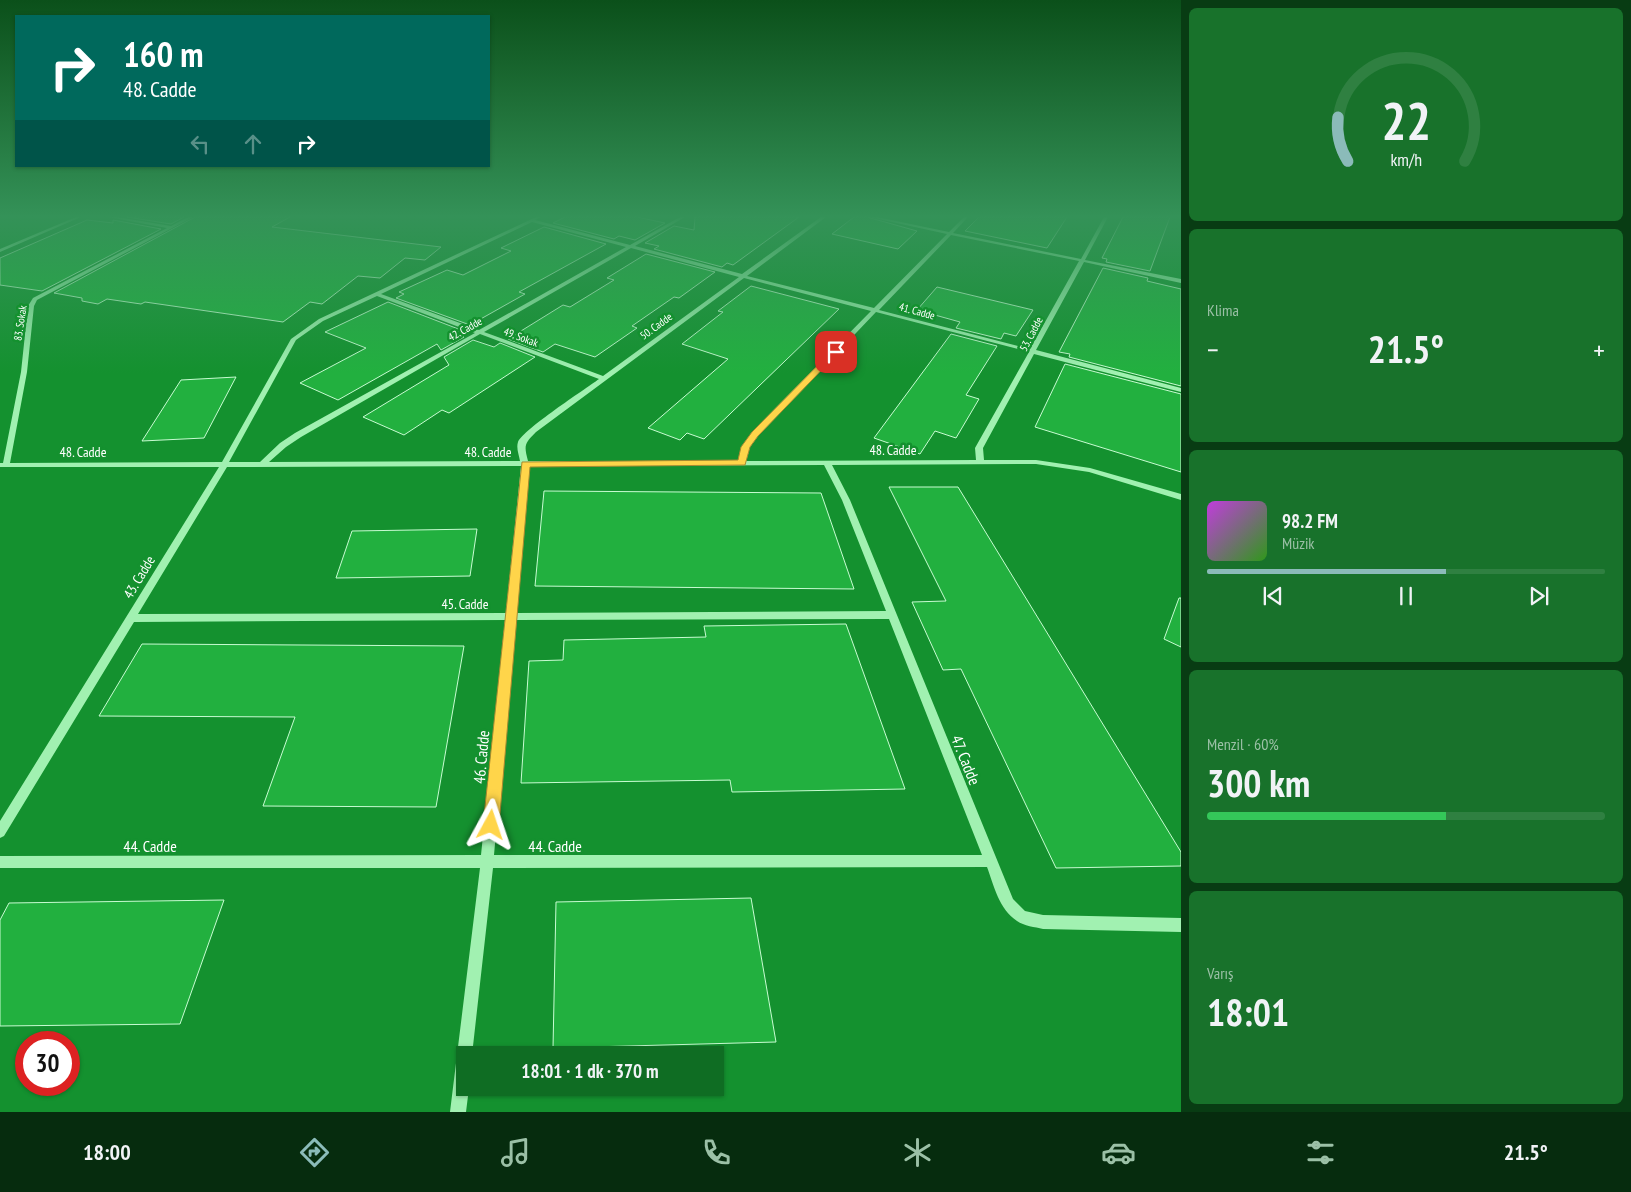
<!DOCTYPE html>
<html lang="tr">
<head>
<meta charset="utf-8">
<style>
  :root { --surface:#0f6d23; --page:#18722b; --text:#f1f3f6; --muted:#9bc0a6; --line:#2f8041; --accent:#8bbbb9 }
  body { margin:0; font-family:"PT Sans Narrow",sans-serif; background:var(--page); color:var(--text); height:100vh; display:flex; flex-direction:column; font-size:19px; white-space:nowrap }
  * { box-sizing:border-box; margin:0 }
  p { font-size:16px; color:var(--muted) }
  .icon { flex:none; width:28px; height:28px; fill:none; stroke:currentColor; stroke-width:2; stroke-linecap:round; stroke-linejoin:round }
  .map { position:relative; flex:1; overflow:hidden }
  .sheet { display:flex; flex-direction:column; gap:8px; padding:8px; background:#083c13; width:450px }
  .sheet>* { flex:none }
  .top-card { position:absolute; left:15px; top:15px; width:475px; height:152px; border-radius:0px; box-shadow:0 1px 4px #0004; background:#00695c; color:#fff; overflow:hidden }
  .speed { position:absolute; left:15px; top:1031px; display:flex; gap:10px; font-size:25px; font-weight:700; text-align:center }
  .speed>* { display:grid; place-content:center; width:65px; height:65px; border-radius:50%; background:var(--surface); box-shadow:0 1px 4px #0004; line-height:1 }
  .speed .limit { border:8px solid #d22; background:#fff; color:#111 }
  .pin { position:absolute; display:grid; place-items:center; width:42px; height:42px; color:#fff; margin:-21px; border-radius:10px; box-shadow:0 2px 8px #0006 }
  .me { position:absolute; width:55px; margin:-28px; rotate:5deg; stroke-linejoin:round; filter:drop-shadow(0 0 4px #0008) }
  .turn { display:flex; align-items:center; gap:18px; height:105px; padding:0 25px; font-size:22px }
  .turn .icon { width:65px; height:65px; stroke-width:2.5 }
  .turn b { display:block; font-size:35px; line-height:42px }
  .lanes { display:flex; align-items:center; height:48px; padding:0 25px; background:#0003; justify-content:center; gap:25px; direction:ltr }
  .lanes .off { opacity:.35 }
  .big { font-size:38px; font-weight:700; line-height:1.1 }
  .sheet .widget { flex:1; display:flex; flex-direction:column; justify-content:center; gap:8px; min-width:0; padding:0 18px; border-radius:8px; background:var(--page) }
  .sheet .dial { align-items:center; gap:0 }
  .dial svg { height:130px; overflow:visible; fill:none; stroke:var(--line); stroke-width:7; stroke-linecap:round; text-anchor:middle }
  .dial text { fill:var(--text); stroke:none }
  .song { display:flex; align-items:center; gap:15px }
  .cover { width:60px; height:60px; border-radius:8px; background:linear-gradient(135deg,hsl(290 70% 55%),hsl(110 70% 35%)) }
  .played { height:5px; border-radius:2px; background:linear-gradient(90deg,var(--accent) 60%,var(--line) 60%) }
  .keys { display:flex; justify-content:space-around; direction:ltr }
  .heat { display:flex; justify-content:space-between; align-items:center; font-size:28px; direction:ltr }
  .charge { height:8px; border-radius:4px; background:linear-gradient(90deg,#34c759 60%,var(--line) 0) }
  .trip { position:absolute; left:456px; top:1046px; width:268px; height:50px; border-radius:0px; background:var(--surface); box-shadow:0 1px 4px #0004; font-weight:700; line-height:50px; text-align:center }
  .menu { display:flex; height:80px; justify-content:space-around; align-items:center; background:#062c0e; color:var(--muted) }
  .menu .icon { width:35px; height:35px }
  .menu .selected { color:var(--accent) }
  .menu b { font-size:22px; color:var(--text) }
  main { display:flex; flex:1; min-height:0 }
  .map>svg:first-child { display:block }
</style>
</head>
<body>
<main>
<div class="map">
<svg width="1181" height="1112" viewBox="0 0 1181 1112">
  <rect width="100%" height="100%" fill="#14912f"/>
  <!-- building -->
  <path fill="#22b03f" stroke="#c8fcd2" d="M127,217H184L171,224Z
    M195,217H290L272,227L441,247L425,260L405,258L380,278L358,276L322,304L310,302L283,322L145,302L141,304L107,299L98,304L82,301V298L54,293Z
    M565,217H637L665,223L635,240L619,236L614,239L553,223Z
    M695,217H799L733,265L727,263L722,267L654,249L659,246L645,243L674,226L694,230Z
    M854,217H867L917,231L898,249L832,234Z
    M979,217H1067L1047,248L965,231Z
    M1123,217H1170L1150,271L1106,262L1107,259L1102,258Z
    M87,220L113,223V220L161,229L42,291L0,285V258Z
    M544,227L606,244L519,292L525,294L470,325L396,298L404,294L399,292L447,270L463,275L511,251L501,248Z
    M646,254L715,272L679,298L674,297L632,326L637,328L595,357L555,344L543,352L508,339L563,305L570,307L614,280L607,278Z
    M1103,268L1148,278L1147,281L1181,289V386L1069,357L1070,354L1059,352Z
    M751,286L839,309L704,439L687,433L680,440L648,428L728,359L682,344L723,312L718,311Z
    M937,287L1033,310L1016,336L1004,333L1001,339L956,328L960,322L917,310Z
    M388,302L461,330L455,333L464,337L441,350L437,344L338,400L300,383L366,348L325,332Z
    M951,334L997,346L966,395L979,399L956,438L935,431L920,454L874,438Z
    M473,340L494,347L500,343L535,357L449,413L442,410L404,435L363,417L449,365L444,357Z
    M1065,364L1181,394V472L1035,427Z
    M236,377L204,438L142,441L181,380Z
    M889,487H958L1181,852V866L1056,868L961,669L943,670L912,602L946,601Z
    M544,491L821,493L854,589L535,586Z
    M477,529L470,576L336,578L352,531Z
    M1179,598H1181V647L1164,639Z
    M846,624L905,789L732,792L730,780L521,783L529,661L563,660L564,640L706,637L704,626Z
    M142,644L464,646L436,807L263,806L295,717L99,716Z
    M751,898L776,1042L553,1048L556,902Z
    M224,900L180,1024L0,1026V920L9,903Z"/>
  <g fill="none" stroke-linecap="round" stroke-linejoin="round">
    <!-- minor -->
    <path fill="#a1f1b1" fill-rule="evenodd" d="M76,217H81L0,252V249Z
      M108,217H117L171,226L188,217H193L37,300L34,306L27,372L10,463L222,462L291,339L319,319L536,217H541L535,220L630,245L680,217H685L635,246L742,274L821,217H826L747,276L874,308L947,234L869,217H877L949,232L964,217H968L953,233L1081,259L1104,217H1108L1085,260L1181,279V283L1084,262L1036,350L1181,388V392L1034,354L983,448L984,460H1036L1090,468L1181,494V500L1089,472L1036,464L832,465L850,500L1013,899L1025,911L1043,915L1181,918V932L1043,929C1035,927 1024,926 1017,921C999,909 994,886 987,867L493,868L472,1055H465V1088H469L466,1112H450L480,868H0V856L481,855L505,620L134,622L4,836L0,838V821L219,467H0V463H3L21,372L28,306L33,298L167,228ZM532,222L626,247L479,330L381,294ZM951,235L1079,261L1030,349L879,310ZM631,248L739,277L603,376L484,332ZM744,278L871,311L752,432L742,447L739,461H528C524,445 524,444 536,432ZM377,296L475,333L295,433L280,443L260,462H229L296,340L323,321ZM876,312L1029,352L975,448L976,460L746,461L750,447L758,436ZM480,334L599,379C584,390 524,429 518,442C516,448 519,455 520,461L269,462L286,447L301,437ZM824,465L842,500L886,611L516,613L529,466ZM521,466L506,613L138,614L227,467ZM889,619L982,855H494L515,620Z"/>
  </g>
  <!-- sky -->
  <linearGradient id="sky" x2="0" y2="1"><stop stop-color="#0b501a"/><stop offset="0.58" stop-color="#349258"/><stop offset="1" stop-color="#349258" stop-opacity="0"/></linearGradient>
  <rect width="1181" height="373" fill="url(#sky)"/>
  <!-- route -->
  <path fill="#ffd54a" stroke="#a68a30" d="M833,350L839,352L758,436L750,447L745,465L530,467L499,825L496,830L491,832L485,830L483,825L522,462L738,460L741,447L752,432Z"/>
  <g text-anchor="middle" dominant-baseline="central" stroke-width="5" stroke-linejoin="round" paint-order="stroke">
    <!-- far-street labels -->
    <g font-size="11" fill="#fff" stroke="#14912f">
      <text transform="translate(917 311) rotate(15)">41. Cadde</text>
      <text transform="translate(20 323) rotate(-81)">83. Sokak</text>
      <text transform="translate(656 326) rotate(-36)">50. Cadde</text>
      <text transform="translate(465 329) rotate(-29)">42. Cadde</text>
      <text transform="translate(1031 334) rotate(-62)">53. Cadde</text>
      <text transform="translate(521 337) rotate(20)">49. Sokak</text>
    </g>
    <!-- street labels -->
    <g font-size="14" fill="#fff" stroke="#14912f">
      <text x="893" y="450">48. Cadde</text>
      <text x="83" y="452">48. Cadde</text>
      <text x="488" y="452">48. Cadde</text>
      <text transform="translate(139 577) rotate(-59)">43. Cadde</text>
      <text x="465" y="604">45. Cadde</text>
    </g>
    <!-- near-street labels -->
    <g font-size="16" fill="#fff" stroke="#14912f">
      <text transform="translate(481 757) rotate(-85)">46. Cadde</text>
      <text transform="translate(966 760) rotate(68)">47. Cadde</text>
      <text x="150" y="846">44. Cadde</text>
      <text x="555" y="846">44. Cadde</text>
    </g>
  </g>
</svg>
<div class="speed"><div class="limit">30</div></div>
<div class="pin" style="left:836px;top:352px;background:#d93025"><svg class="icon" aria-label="arrive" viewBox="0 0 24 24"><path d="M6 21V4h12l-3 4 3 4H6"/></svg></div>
<svg class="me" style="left:491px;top:825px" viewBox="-20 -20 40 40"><path d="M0-17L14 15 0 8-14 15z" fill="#ffd54a" stroke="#fff" stroke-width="4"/></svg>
<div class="trip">18:01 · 1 dk · 370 m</div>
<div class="top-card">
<div class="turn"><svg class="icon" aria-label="right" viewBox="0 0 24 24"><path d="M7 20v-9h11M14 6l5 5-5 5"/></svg><div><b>160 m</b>48. Cadde</div></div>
<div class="lanes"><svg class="icon off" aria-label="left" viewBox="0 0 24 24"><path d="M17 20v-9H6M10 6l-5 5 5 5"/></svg><svg class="icon off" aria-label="ahead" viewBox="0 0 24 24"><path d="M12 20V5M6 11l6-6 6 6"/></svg><svg class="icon" aria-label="right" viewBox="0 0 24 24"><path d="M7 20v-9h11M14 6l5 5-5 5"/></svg></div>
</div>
</div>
<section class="sheet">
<div class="widget dial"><svg viewBox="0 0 100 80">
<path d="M14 69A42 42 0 1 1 86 69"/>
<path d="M14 69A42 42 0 0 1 8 42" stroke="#8bbbb9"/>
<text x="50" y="56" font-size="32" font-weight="700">22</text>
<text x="50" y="72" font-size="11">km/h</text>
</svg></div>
<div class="widget"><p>Klima</p>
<div class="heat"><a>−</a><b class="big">21.5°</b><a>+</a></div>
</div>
<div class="widget">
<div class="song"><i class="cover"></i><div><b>98.2 FM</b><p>Müzik</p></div></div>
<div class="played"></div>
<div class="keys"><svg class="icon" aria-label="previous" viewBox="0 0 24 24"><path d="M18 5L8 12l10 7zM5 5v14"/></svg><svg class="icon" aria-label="pause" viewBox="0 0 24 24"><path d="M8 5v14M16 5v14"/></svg><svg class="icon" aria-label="next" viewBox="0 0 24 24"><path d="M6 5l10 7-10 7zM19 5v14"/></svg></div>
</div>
<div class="widget"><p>Menzil · 60%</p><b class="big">300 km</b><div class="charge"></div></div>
<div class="widget"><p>Varış</p><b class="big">18:01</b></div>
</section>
</main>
<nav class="menu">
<b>18:00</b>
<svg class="icon selected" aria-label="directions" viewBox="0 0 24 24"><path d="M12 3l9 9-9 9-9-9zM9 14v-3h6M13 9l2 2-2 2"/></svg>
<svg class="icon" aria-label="music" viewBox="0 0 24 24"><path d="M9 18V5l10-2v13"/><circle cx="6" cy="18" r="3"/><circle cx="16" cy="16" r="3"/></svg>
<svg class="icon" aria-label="phone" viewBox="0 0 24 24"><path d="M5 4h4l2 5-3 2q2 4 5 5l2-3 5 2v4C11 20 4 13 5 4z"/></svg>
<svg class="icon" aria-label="climate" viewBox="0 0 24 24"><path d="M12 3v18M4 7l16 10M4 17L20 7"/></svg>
<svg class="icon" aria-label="car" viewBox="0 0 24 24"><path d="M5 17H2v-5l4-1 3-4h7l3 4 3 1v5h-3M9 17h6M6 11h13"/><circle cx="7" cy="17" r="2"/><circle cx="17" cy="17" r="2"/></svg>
<svg class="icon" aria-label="filters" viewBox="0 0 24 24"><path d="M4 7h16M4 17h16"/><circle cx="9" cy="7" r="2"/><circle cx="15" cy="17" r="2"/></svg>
<b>21.5°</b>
</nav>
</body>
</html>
